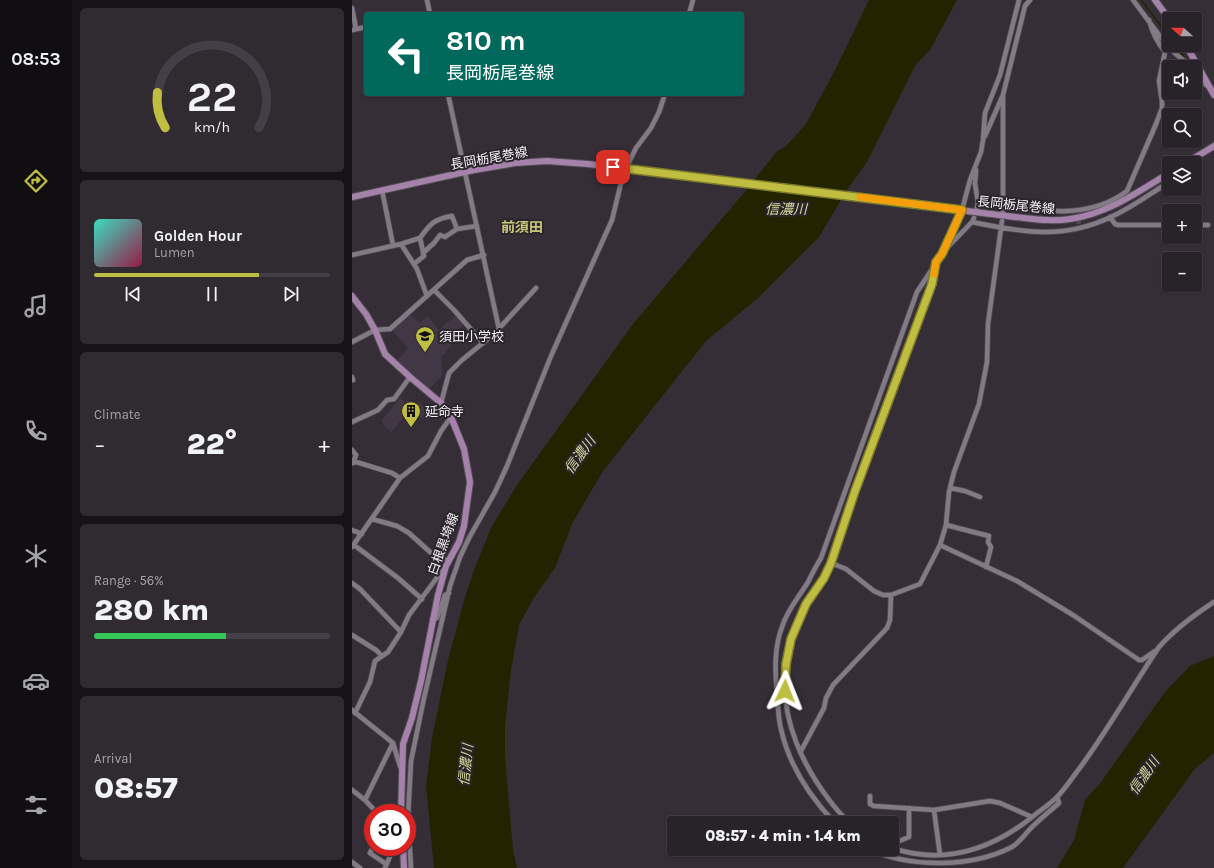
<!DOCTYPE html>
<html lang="en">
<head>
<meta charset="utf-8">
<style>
  :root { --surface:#282229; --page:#302a31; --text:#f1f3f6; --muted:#a5a4a8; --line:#443f46; --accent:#c0be40 }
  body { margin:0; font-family:Karla,"Noto Sans JP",sans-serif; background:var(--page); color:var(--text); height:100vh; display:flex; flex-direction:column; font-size:15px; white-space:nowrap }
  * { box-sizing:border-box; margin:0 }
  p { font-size:13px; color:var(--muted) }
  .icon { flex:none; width:22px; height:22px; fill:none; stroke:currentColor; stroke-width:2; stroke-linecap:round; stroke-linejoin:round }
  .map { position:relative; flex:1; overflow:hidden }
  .sheet { display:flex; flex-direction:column; gap:8px; padding:8px; background:#161317; width:280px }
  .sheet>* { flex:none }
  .guide { position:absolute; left:12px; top:12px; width:380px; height:84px; border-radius:4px; box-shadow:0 1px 3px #0004,0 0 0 1px var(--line); background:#00695c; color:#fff; overflow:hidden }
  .needle { width:26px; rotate:290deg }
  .tools { position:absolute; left:810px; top:12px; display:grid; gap:8px }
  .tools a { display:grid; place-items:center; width:40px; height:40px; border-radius:4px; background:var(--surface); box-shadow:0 1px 3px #0004,0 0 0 1px var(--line); font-size:20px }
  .speed { position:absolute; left:12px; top:804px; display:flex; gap:8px; font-size:20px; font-weight:700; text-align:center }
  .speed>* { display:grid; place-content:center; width:52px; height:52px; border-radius:50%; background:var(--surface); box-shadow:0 1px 3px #0004,0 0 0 1px var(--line); line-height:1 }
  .speed .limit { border:6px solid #d22; background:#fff; color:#111 }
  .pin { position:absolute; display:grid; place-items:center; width:34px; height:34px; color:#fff; margin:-17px; border-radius:8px; box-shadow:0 2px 6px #0006 }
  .me { position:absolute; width:44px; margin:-22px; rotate:2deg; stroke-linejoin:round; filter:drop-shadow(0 0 3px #0008) }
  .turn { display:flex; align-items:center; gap:14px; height:84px; padding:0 16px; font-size:18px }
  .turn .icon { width:52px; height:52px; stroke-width:2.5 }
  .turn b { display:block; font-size:28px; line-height:34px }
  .big { font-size:30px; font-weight:800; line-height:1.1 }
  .sheet .widget { flex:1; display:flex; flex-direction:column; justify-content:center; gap:6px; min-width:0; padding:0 14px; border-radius:6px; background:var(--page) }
  .sheet .dial { align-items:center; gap:0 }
  .dial svg { height:104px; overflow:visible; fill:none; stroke:var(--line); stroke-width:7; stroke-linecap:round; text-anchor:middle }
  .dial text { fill:var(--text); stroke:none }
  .song { display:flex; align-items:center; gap:12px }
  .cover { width:48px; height:48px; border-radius:6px; background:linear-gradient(135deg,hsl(170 70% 55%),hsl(340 70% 35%)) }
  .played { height:4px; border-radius:2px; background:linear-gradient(90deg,var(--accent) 70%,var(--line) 70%) }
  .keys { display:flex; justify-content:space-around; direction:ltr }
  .heat { display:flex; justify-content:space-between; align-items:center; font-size:22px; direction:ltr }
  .charge { height:6px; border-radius:3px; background:linear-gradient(90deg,#34c759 56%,var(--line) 0) }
  .trip { position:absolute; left:315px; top:816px; width:232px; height:40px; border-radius:4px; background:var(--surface); box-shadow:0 1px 3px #0004,0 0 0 1px var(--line); font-weight:800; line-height:40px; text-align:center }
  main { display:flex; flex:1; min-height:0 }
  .tab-bar { display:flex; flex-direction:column; width:72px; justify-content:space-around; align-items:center; background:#100e10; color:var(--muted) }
  .tab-bar .icon { width:28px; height:28px }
  .tab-bar .active { color:var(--accent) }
  .tab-bar b { font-size:18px; color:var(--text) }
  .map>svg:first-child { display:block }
</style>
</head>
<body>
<main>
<nav class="tab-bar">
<b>08:53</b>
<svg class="icon active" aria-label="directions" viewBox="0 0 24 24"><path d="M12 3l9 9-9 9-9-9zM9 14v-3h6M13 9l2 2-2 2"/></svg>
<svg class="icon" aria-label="music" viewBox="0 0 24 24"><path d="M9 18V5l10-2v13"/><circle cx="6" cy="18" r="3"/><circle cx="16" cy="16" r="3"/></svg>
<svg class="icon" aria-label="phone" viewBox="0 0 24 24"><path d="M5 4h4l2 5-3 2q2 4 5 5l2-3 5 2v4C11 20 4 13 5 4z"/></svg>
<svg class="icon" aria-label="climate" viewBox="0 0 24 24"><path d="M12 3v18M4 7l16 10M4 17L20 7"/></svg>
<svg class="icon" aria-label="car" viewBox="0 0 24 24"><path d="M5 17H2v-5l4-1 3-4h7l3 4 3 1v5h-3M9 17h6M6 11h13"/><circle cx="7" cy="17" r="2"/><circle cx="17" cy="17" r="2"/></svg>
<svg class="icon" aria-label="filters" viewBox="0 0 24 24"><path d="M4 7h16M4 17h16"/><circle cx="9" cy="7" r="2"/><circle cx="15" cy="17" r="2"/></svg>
</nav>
<section class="sheet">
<div class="widget dial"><svg viewBox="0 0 100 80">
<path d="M14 69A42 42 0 1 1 86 69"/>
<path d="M14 69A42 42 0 0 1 8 42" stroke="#c0be40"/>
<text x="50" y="56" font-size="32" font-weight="700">22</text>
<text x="50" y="72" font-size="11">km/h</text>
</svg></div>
<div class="widget">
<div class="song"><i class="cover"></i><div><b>Golden Hour</b><p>Lumen</p></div></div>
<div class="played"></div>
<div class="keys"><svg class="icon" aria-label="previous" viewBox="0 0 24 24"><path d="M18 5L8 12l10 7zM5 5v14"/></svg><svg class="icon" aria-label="pause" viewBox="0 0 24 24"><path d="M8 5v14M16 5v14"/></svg><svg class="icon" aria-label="next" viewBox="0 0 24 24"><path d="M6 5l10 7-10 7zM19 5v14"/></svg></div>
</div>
<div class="widget"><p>Climate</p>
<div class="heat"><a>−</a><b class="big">22°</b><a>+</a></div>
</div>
<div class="widget"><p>Range · 56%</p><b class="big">280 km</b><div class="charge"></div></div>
<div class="widget"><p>Arrival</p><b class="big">08:57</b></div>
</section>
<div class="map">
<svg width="862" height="868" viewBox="0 0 862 868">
  <rect width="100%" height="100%" fill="#352e37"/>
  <!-- built -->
  <path fill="#423744" d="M58,315L68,323L76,316L87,330L104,315L112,324L106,330L109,334L89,357L91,372L89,377L77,389L60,376L45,361L56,348L40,330Z
    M48,398L60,408L66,402L79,413L75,421L57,411L39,432L32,426L30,420Z"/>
  <!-- water -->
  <path fill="#242300" d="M517,0H605L578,50L563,66L515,162L495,190L467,237L406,298L354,341L251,471L221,522L203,568L181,599L167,625L159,670L153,726V758L161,850L165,868H82L74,786L80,738L96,660L112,601L122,570L140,526L165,485L281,324L395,189L425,151L433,147L454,124L484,68Z
    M862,656V753L842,770L771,868H705L722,840L733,800L749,782L813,692L838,666Z"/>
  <!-- pier -->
  <path fill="#352e37" d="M399,181L495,193L491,200L393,188Z"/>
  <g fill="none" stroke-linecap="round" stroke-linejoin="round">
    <!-- stream -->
    <path stroke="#242300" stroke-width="1.5" d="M789,0L817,36
      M824,45L833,59"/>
    <!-- minor-tunnel -->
    <path stroke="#524b54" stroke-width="4.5" stroke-dasharray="4.5 2" stroke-linecap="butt" d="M725,214L727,224"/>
    <defs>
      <path id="minor" d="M75,0L78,14
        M781,0L816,47L839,67
        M0,8L4,29
        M337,14L341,0
        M0,30L14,27
        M843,71L854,85
        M96,94L147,329
        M633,136L651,95L673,6L678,0
        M624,170L623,184L626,202L625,208
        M30,190L41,245
        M626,202C676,208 732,224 775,191L804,124L810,108V101L807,81L813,52C805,42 800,32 797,20
        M651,211V97
        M758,217L763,224L766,225H817
        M620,222C672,233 714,240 763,215C780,207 795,196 811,186
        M843,225H856
        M49,244L68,238
        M592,251L620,222L622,218
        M71,253L82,243L88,235L93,237L105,229L125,226
        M0,255L49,244L65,269L75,296
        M62,264L72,256L68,238C78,224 82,219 100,216L105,229
        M82,290L102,310L131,343
        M0,342L23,330L38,329L115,260L132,255
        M0,377L1,380
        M89,403L97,373L110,360L142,334L184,288
        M0,422L26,410L35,400L42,399L58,377
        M0,450L4,455L1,463
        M1,461L40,473L48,478
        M598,488L613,491L628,497
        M20,519L45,526L57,533L78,552L96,561
        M594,525L637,536L636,542L639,547L634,567
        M0,530L10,534
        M2,545L46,578L70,599
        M588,545L665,581L721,615L787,660H790L803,651
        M0,547L48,478L76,456L89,431L99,417
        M479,563L494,569L522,591L531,595H539L568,584L588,545L594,525L597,492L602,472L627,404L635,362L636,324L650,221
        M0,583L8,589L49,632
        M80,620L85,618L93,595L97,593
        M0,635L24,650L30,656
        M0,710L41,743L48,766L50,770
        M3,713L18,682L23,661L36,652L49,632L57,615L93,567
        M449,751L472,708L474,698L481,685L535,628L538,620L539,595
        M0,790L13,800L25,813
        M518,796V804L522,806L582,810L638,801L648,803L680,817
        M13,800L41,743
        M582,810L588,855
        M483,823C458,797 437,765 429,729C426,718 426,705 425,693C423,671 422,648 430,627C435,610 447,597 456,582C460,574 464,566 469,558L565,292L590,254L610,210L618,180L629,152L631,140L633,113L648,75L667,0
        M498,823C490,816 484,809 478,801C451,766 431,723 433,679C434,651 442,622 457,598C464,586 473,577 479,563C489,539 495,515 503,491C527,421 555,353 580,284L584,265
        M540,844L557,837V808
        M21,847L18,853L34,864
        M540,848C591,865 638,850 679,818C687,811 697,805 705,797C713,789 720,778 727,769C756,730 780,687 807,647C823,629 842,615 862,602
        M516,849C559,868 619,868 660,847C668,842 673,834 679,828C688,819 698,811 707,803L705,797
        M0,862L8,868
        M33,868L39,854
        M59,868L56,817L59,761L72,698L98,586L108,557L117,538L143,492L155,466L199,356L260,220L269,183L274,168L284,148L299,128L307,112L313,94"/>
      <path id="major" d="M803,0L817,19
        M834,45L862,95
        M834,163L862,146
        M0,197L122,170L163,163L195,161L236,164L663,217C682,219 700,222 718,219C755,214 786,192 817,173
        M0,296L14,314L23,330L33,354L58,377L89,403L99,417L112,449L118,482L112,526L107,542L94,566L86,595L69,681L60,718L51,744L49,813
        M51,847L52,868"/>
    </defs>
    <!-- minor casing -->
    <use href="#minor" stroke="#514b52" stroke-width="6"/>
    <!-- major casing -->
    <use href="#major" stroke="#514b52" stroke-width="8"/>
    <!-- minor -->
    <use href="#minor" stroke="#827a84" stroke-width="4.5"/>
    <!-- major -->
    <use href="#major" stroke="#a482aa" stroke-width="6"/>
  </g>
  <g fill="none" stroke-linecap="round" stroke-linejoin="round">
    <defs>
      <path id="route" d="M261,167L610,210L590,254L584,262L580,284L503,491L479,563L472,578L454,604L439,639L434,664L433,691"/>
    </defs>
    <!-- route casing -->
    <use href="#route" stroke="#7d7c2a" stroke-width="10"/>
    <!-- route -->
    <use href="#route" stroke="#c0be40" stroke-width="7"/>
    <!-- slow -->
    <path stroke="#f59e0b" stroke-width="7" d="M508,197L610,210L590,254L584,262L582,274"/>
  </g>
  <!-- icons -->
  <defs>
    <symbol id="school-pin" viewBox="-11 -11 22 30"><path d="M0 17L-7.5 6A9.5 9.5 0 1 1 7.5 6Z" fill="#c0be40" stroke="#2b252c"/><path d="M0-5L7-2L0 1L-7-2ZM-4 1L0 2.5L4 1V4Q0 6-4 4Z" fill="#111"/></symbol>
    <symbol id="building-pin" viewBox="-11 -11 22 30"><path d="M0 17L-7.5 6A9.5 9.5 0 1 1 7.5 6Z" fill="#c0be40" stroke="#2b252c"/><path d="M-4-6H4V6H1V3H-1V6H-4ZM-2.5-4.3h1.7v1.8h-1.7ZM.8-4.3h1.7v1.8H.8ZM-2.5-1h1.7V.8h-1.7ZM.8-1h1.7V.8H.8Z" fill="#111"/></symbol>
  </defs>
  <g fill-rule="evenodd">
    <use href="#school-pin" x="62" y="325" width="22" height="30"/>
    <use href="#building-pin" x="48" y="400" width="22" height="30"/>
  </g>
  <g text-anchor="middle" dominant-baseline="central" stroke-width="4" stroke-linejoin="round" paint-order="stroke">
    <!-- street labels -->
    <g font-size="13" fill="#f6f1f6" stroke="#2b252c">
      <text transform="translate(137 158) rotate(-10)">長岡栃尾巻線</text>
      <text transform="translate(664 205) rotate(6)">長岡栃尾巻線</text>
      <text transform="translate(91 544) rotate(-70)">白根黒埼線</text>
    </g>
    <!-- poi labels -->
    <g font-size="13" fill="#f6f1f6" stroke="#2b252c" text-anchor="start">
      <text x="87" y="336">須田小学校</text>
      <text x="73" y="411">延命寺</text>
    </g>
    <!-- water labels -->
    <g font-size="14" font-style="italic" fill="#d9d999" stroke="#2b252c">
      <text x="434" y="209">信濃川</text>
      <text transform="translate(228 455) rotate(-54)">信濃川</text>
      <text transform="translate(114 765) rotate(-84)">信濃川</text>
      <text transform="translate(792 776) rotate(-55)">信濃川</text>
    </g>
    <!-- neighbourhood labels -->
    <g font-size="14" font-weight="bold" fill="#c8c779" stroke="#2b252c">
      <text x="170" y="227">前須田</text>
    </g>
  </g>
</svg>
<div class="tools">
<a><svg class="needle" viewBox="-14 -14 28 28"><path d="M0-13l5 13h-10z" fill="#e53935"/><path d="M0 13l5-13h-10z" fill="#a5a4a8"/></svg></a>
<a><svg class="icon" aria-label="sound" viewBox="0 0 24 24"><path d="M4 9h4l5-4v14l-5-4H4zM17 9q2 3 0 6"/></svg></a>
<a><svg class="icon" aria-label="search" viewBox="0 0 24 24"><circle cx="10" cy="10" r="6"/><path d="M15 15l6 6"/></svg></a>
<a><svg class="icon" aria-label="layers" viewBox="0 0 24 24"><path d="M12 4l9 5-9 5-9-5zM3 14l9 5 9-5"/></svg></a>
<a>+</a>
<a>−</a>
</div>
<div class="speed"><div class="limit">30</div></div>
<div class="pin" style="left:261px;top:167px;background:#d93025"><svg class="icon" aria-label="arrive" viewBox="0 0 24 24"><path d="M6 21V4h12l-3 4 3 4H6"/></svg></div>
<svg class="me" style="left:433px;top:691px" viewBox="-20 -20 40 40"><path d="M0-17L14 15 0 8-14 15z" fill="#c0be40" stroke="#fff" stroke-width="4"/></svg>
<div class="trip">08:57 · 4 min · 1.4 km</div>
<div class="guide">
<div class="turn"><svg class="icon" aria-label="left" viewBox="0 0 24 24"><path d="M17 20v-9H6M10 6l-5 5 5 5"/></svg><div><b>810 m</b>長岡栃尾巻線</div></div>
</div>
</div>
</main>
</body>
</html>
